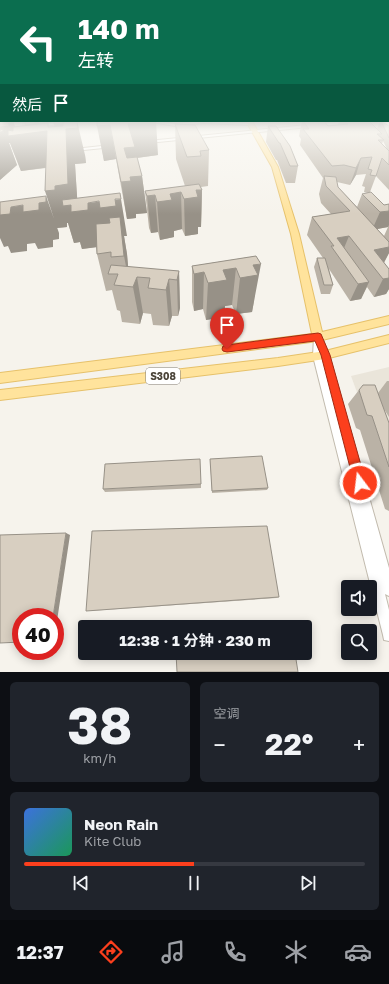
<!DOCTYPE html>
<html lang="zh">
<head>
<meta charset="utf-8">
<style>
  :root { --surface:#171b24; --page:#20242c; --text:#f1f3f6; --muted:#9ea1a6; --line:#363941; --accent:#fc3f1d }
  body { margin:0; font-family:"Golos Text","Noto Sans SC",sans-serif; background:var(--page); color:var(--text); height:100vh; display:flex; flex-direction:column; font-size:15px; white-space:nowrap }
  * { box-sizing:border-box; margin:0 }
  p { font-size:13px; color:var(--muted) }
  .icon { flex:none; width:22px; height:22px; fill:none; stroke:currentColor; stroke-width:2; stroke-linecap:round; stroke-linejoin:round }
  .map { position:relative; height:672px; overflow:hidden }
  .side { display:flex; flex-direction:column; gap:10px; padding:10px; background:#0d0f14; flex:1 }
  .side>* { flex:none }
  .guide { position:absolute; left:0px; top:0px; width:389px; height:122px; box-shadow:0 2px 10px #0003; background:#0b6e4f; color:#fff; overflow:hidden }
  .tools { position:absolute; left:341px; top:580px; display:grid; gap:8px }
  .tools a { display:grid; place-items:center; width:36px; height:36px; border-radius:4px; background:var(--surface); box-shadow:0 2px 10px #0003; font-size:20px }
  .speed { position:absolute; left:12px; top:608px; display:flex; gap:8px; font-size:20px; font-weight:700; text-align:center }
  .speed>* { display:grid; place-content:center; width:52px; height:52px; border-radius:50%; background:var(--surface); box-shadow:0 2px 10px #0003; line-height:1 }
  .speed .limit { border:6px solid #d22; background:#fff; color:#111 }
  .pin { position:absolute; display:grid; place-items:center; width:34px; height:34px; color:#fff; margin:-41px -17px; border-radius:50% 50% 50% 0; rotate:-45deg; box-shadow:0 0 4px #0007 }
  .pin .icon { rotate:45deg }
  .me { position:absolute; width:44px; margin:-22px; rotate:345deg; stroke-linejoin:round; filter:drop-shadow(0 0 3px #0008) }
  .turn { display:flex; align-items:center; gap:14px; height:84px; padding:0 12px; font-size:18px }
  .turn .icon { width:52px; height:52px; stroke-width:2.5 }
  .turn b { display:block; font-size:28px; line-height:34px }
  .then { display:flex; align-items:center; height:38px; padding:0 12px; background:#0003; gap:8px; font-size:15px }
  .big { font-size:30px; font-weight:700; line-height:1.1 }
  .side .card { flex:1; display:flex; flex-direction:column; justify-content:center; gap:6px; min-width:0; padding:0 14px; border-radius:6px; background:var(--page) }
  .side .dial { align-items:center; gap:0 }
  .dial b { font-size:52px; line-height:1 }
  .song { display:flex; align-items:center; gap:12px }
  .cover { width:48px; height:48px; border-radius:6px; background:linear-gradient(135deg,hsl(220 70% 55%),hsl(150 70% 35%)) }
  .played { height:4px; border-radius:2px; background:linear-gradient(90deg,var(--accent) 50%,var(--line) 50%) }
  .keys { display:flex; justify-content:space-around; direction:ltr }
  .heat { display:flex; justify-content:space-between; align-items:center; font-size:22px; direction:ltr }
  .side .tiles { flex:1; display:grid; gap:10px; grid-template-columns:1fr 1fr }
  .card:last-child { grid-column:span 2 }
  .trip { position:absolute; left:78px; top:620px; width:234px; height:40px; border-radius:4px; background:var(--surface); box-shadow:0 2px 10px #0003; font-weight:700; line-height:40px; text-align:center }
  .dock { display:flex; height:64px; justify-content:space-around; align-items:center; background:#090b0e; color:var(--muted) }
  .dock .icon { width:28px; height:28px }
  .dock .on { color:var(--accent) }
  .dock b { font-size:18px; color:var(--text) }
  .map>svg:first-child { display:block }
</style>
</head>
<body>
<div class="map">
<svg width="389" height="672" viewBox="0 0 389 672">
  <rect width="100%" height="100%" fill="#f6f3ec"/>
  <!-- residential -->
  <path fill="#eae5da" d="M389,367V479L351,376Z"/>
  <g fill="none" stroke-linecap="round" stroke-linejoin="round">
    <defs>
      <path id="minor" d="M24,121H28V125L67,121H81L79,122L25,128L23,127Z
        M146,121H157L175,124L201,121L250,123L252,124L250,125L204,123L175,126Z
        M347,121H362L360,122L148,143L146,142L148,141Z
        M111,145H113V147L74,151L72,150L74,149Z
        M318,334L321,335L329,355L389,568V596L385,594L389,610V641L384,640L383,635L313,356L314,337L315,335Z"/>
      <path id="major" d="M246,121H252L278,167L299,234L322,332L389,316V324L318,341L0,383V373L312,334L291,234L272,167Z
        M389,335V343L325,359L278,366L0,400V390L278,358L325,351Z"/>
    </defs>
    <!-- minor casing -->
    <use href="#minor" stroke="#c2bbae" stroke-width="2"/>
    <!-- major casing -->
    <use href="#major" stroke="#e6c16a" stroke-width="2"/>
    <!-- minor -->
    <use href="#minor" fill="#fff" fill-rule="evenodd"/>
    <!-- major -->
    <use href="#major" fill="#ffe39c" fill-rule="evenodd"/>
  </g>
  <!-- wall -->
  <path fill="#bab2a6" fill-rule="evenodd" d="M13,121L15,127L26,126L25,121H38L39,124L49,127H55L54,124L85,155L86,163L75,164L77,198L127,236H124L127,254L128,267L179,271L180,308L178,316H172L169,326L153,325L151,314L143,313L140,324L122,322L120,311L117,310L112,290L106,291L97,254L96,247L82,249L80,242L74,243L68,223H67V227L57,228L46,168L21,171L10,143H9L17,165L0,180Z
    M97,121L158,155L137,158L142,176L147,213L136,214V218L127,219L116,159L104,161Z
    M163,121H174L173,122Z
    M302,121H324L328,126L338,125L339,121H369L378,130L377,129L380,121H381L389,126V190L376,176L370,192L384,205L389,204V253L384,263L389,269V289L386,294L374,297L367,287L361,299L350,301L329,269L333,285L330,294H321L314,267L317,258H323L307,235L312,217L331,214L321,203L319,194L323,178L300,145L301,139L299,136ZM383,141L387,149L382,144ZM366,174L362,186L365,187L364,192L368,193L362,194L357,207L338,187L337,182L350,185L356,175ZM388,227L384,236L377,229Z
    M175,124L209,150L208,186L201,187L202,190L201,227H198V234L185,236L182,229L174,231V237L160,240L158,232L151,233L149,228L145,191L185,186L176,159Z
    M268,126L298,166L295,183H286L277,160H276L266,142Z
    M256,256L254,301L252,312L236,314L232,305L225,306L224,317L206,320L203,309L194,311L192,302V266Z
    M387,381H389V417L384,409L389,423V511L385,509L360,430L356,428L348,404L359,390L378,393Z
    M210,459L268,488L267,490L212,493Z
    M201,484V488L105,492L103,489Z
    M279,597L276,598L89,611H86Z"/>
  <!-- shaded-wall -->
  <path fill="#979187" d="M9,121H13L16,129L28,134L25,125L35,121H38L40,128L47,131L58,166L21,171L10,143H9L17,165L0,180V127Z
    M68,121H77L85,155L86,163L75,164L78,211L88,203L121,199L127,236H124L127,254L130,287L124,256L98,247L82,249L80,242L74,243L68,223H67V227L57,228L45,191L59,140L54,124Z
    M149,121H156L158,155L136,158L142,176L147,213L136,214V218L127,219L121,182L124,148L128,124Z
    M110,125L116,159L104,161L97,126Z
    M361,158L356,175L350,185L356,168Z
    M196,190H202L201,227H198V234L185,236L184,199Z
    M181,192L182,229L174,231V237L160,240L157,202L170,194Z
    M155,195L158,232L151,233L147,196Z
    M46,196L59,233V239L53,240V247L38,249L35,243L27,244V251L11,253L8,246L4,247L0,238V215L11,207L39,203Z
    M389,211V225L388,227L372,230L380,212Z
    M349,236L342,253L337,238Z
    M389,247V253L383,264L374,250Z
    M261,264L252,312L236,314L240,278L253,265Z
    M236,268L232,305L225,306L224,317L206,320L208,283L223,270Z
    M179,271L180,308L178,316L177,280Z
    M204,272L203,309L194,311V274Z
    M137,277L143,313L140,324L133,287Z
    M389,278V289L386,294L374,297L383,279Z
    M169,279L172,316L169,326L166,290Z
    M369,282L361,299L350,301L358,284Z
    M66,533L70,535L55,634V617H53Z"/>
  <!-- building -->
  <path fill="#d8cfc1" stroke="#979187" d="M0,120H1V121H9V126L0,127Z
    M25,121H35V124L25,125Z
    M54,121H68L63,122V124H54Z
    M72,121H77L78,128L66,129L68,184L55,186V190L45,191L47,131L8,136V130L13,131V127L48,123V127L63,126V122Z
    M97,121H149L128,124L135,147L124,148L127,158L137,157L142,176L130,177L131,181L121,182L110,125L97,126Z
    M303,121H324L328,126L348,124L345,121H369L382,134H377L384,140H378L389,151V165L382,158L376,176L370,175L372,170L368,169L372,157L361,158L356,168L344,165L332,166L303,129H309Z
    M381,121L389,126V138Z
    M175,124L195,125L209,150L200,151L201,156L187,157Z
    M268,126H276L290,146L298,166H290L280,143H279Z
    M0,129L4,130L0,133Z
    M324,176L336,177L338,187L389,242V247L374,250L389,269V278L383,279L349,236L337,238L369,282L358,284L331,246H334L312,217L350,211L326,186Z
    M199,184L202,190H196L198,197L184,199L181,192L170,194L172,200L157,202L155,195L147,196L145,191Z
    M371,192L384,205L389,204V211L380,212L362,194Z
    M120,193L121,199H115L116,206L100,208L99,201L88,203V210L71,212V205L63,206L62,200Z
    M46,196V202L39,203V210L23,212V205L11,207L10,214L0,215V202Z
    M120,217L124,256L111,257V252L97,254L96,224L110,223L109,218Z
    M256,256L261,264L253,265L258,275L240,278L236,268L223,270L227,280L208,283L204,272L194,274L192,266Z
    M317,258H325L333,285H324Z
    M111,265L179,271L177,280L169,279L166,290L148,288L150,278L137,277L133,287L114,285L118,274H108Z
    M363,385H375L389,423V467L372,416L367,415L359,390Z
    M262,456L268,488L212,491L210,459Z
    M200,459L201,484L103,489L105,464Z
    M267,526L279,597L86,611L92,531Z
    M66,533L53,617H21V642L0,643V535Z
    M176,653H295L298,672H177Z"/>
  <!-- sky -->
  <linearGradient id="sky" x2="0" y2="1"><stop stop-color="#8fc1ec"/><stop offset="0.56" stop-color="#fbfaf6"/><stop offset="1" stop-color="#fbfaf6" stop-opacity="0"/></linearGradient>
  <rect width="389" height="214" fill="url(#sky)"/>
  <!-- route -->
  <path fill="#fc3f1d" stroke="#a42913" d="M318,333L321,334L330,355L366,483L365,487L360,489L356,487L354,483L321,355L315,341L227,352L223,351L222,349L223,346L227,345Z"/>
  <g text-anchor="middle" dominant-baseline="central" stroke-width="3" stroke-linejoin="round" paint-order="stroke">
    <!-- shield labels -->
    <rect fill="#fff" stroke="#817c74" stroke-width="1" x="146" y="368" width="34" height="16" rx="3"/>
    <g font-size="10" font-weight="bold" fill="#4b4439">
      <text x="163" y="376">S308</text>
    </g>
  </g>
</svg>
<div class="tools">
<a><svg class="icon" aria-label="sound" viewBox="0 0 24 24"><path d="M4 9h4l5-4v14l-5-4H4zM17 9q2 3 0 6"/></svg></a>
<a><svg class="icon" aria-label="search" viewBox="0 0 24 24"><circle cx="10" cy="10" r="6"/><path d="M15 15l6 6"/></svg></a>
</div>
<div class="speed"><div class="limit">40</div></div>
<div class="pin" style="left:227px;top:349px;background:#d93025"><svg class="icon" aria-label="arrive" viewBox="0 0 24 24"><path d="M6 21V4h12l-3 4 3 4H6"/></svg></div>
<svg class="me" style="left:360px;top:483px" viewBox="-20 -20 40 40"><circle r="17" fill="#fc3f1d" stroke="#fff" stroke-width="3"/><path d="M0-11L8 9 0 5-8 9z" fill="#fff"/></svg>
<div class="trip">12:38 · 1 分钟 · 230 m</div>
<div class="guide">
<div class="turn"><svg class="icon" aria-label="left" viewBox="0 0 24 24"><path d="M17 20v-9H6M10 6l-5 5 5 5"/></svg><div><b>140 m</b>左转</div></div>
<div class="then">然后<svg class="icon" aria-label="arrive" viewBox="0 0 24 24"><path d="M6 21V4h12l-3 4 3 4H6"/></svg></div>
</div>
</div>
<section class="side">
<div class="tiles">
<div class="card dial"><b>38</b><p>km/h</p></div>
<div class="card"><p>空调</p>
<div class="heat"><a>−</a><b class="big">22°</b><a>+</a></div>
</div>
<div class="card">
<div class="song"><i class="cover"></i><div><b>Neon Rain</b><p>Kite Club</p></div></div>
<div class="played"></div>
<div class="keys"><svg class="icon" aria-label="previous" viewBox="0 0 24 24"><path d="M18 5L8 12l10 7zM5 5v14"/></svg><svg class="icon" aria-label="pause" viewBox="0 0 24 24"><path d="M8 5v14M16 5v14"/></svg><svg class="icon" aria-label="next" viewBox="0 0 24 24"><path d="M6 5l10 7-10 7zM19 5v14"/></svg></div>
</div>
</div>
</section>
<nav class="dock">
<b>12:37</b>
<svg class="icon on" aria-label="directions" viewBox="0 0 24 24"><path d="M12 3l9 9-9 9-9-9zM9 14v-3h6M13 9l2 2-2 2"/></svg>
<svg class="icon" aria-label="music" viewBox="0 0 24 24"><path d="M9 18V5l10-2v13"/><circle cx="6" cy="18" r="3"/><circle cx="16" cy="16" r="3"/></svg>
<svg class="icon" aria-label="phone" viewBox="0 0 24 24"><path d="M5 4h4l2 5-3 2q2 4 5 5l2-3 5 2v4C11 20 4 13 5 4z"/></svg>
<svg class="icon" aria-label="climate" viewBox="0 0 24 24"><path d="M12 3v18M4 7l16 10M4 17L20 7"/></svg>
<svg class="icon" aria-label="car" viewBox="0 0 24 24"><path d="M5 17H2v-5l4-1 3-4h7l3 4 3 1v5h-3M9 17h6M6 11h13"/><circle cx="7" cy="17" r="2"/><circle cx="17" cy="17" r="2"/></svg>
</nav>
</body>
</html>
